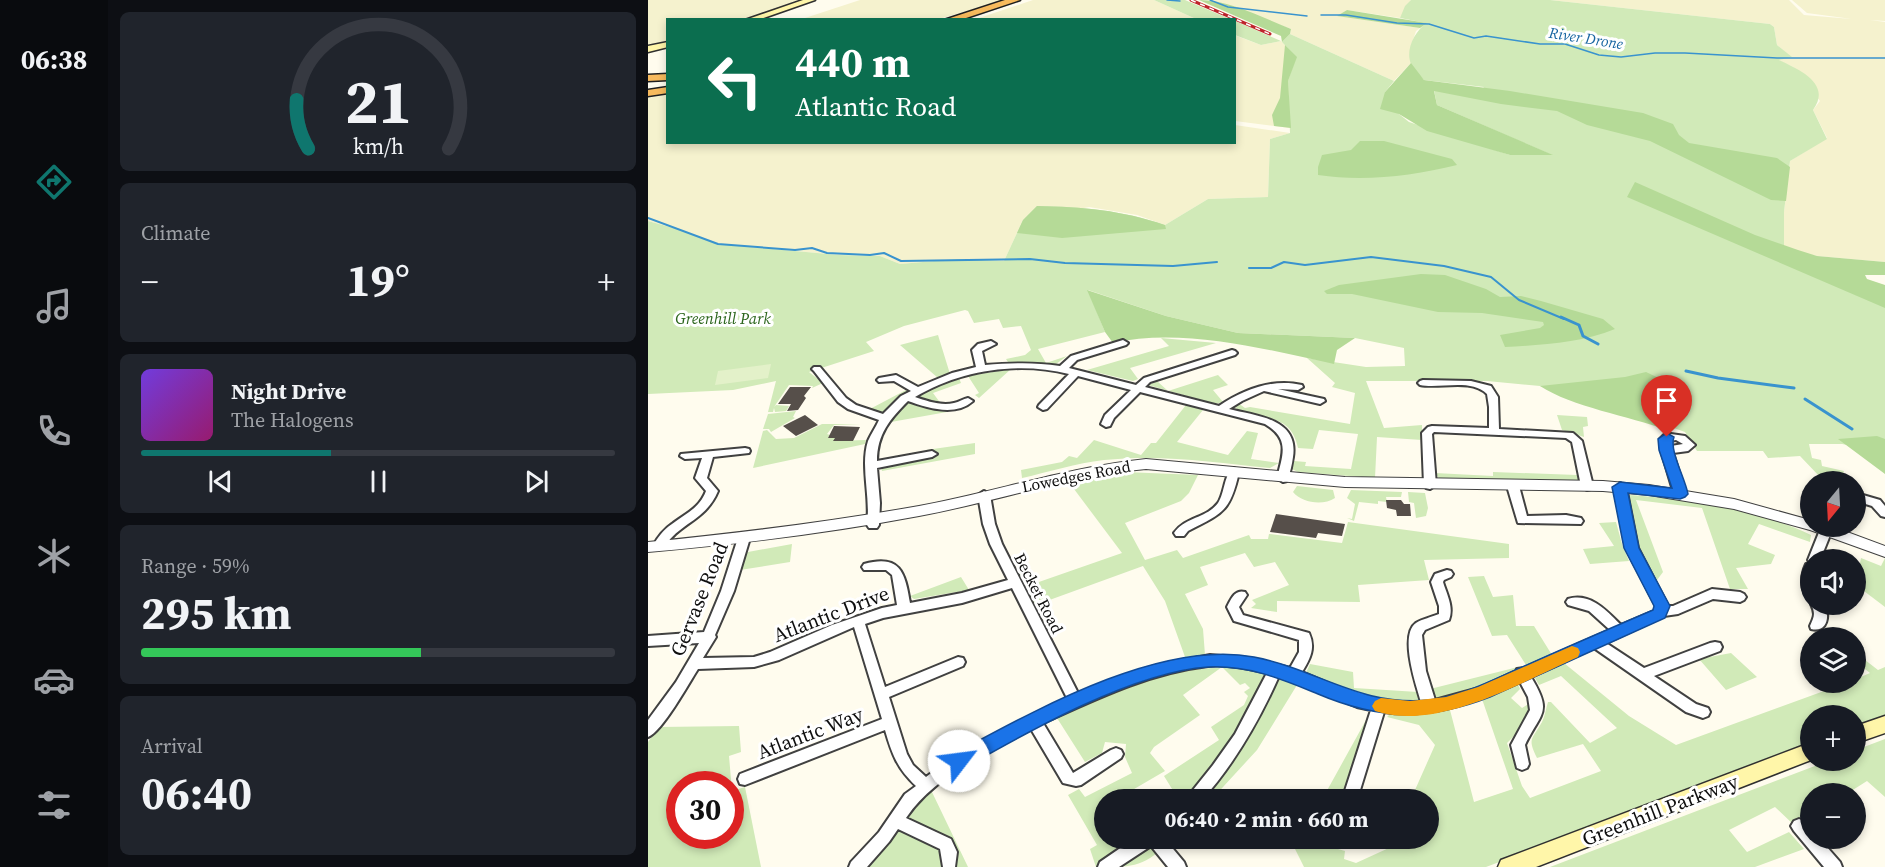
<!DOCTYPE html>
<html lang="en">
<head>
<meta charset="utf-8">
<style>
  :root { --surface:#171b24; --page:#20242c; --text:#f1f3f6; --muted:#9ea1a6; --line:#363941; --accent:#0f766e }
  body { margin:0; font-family:"Source Serif 4",serif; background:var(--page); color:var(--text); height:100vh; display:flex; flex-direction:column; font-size:22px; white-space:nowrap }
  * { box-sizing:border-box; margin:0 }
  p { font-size:20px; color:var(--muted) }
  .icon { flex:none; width:33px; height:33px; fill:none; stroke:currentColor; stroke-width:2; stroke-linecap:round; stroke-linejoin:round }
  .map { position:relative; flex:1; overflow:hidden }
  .details { display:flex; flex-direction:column; gap:12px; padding:12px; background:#0d0f14; width:540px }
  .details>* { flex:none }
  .guide { position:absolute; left:18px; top:18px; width:570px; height:126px; border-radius:0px; box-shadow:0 3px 9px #0003; background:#0b6e4f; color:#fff; overflow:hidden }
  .needle { width:39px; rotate:198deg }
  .tools { position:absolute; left:1152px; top:471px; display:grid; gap:12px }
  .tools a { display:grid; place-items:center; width:66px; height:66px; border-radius:50%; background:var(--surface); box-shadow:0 3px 9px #0003; font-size:30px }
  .speed { position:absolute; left:18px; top:771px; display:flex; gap:12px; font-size:30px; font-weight:700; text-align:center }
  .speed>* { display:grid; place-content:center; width:78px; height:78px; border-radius:50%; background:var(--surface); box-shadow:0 3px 9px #0003; line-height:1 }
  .speed .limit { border:9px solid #d22; background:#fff; color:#111 }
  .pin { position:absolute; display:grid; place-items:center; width:51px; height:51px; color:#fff; margin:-62px -26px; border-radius:50% 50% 50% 0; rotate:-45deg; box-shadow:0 0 6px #0007 }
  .pin .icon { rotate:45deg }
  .me { position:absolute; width:66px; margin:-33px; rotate:60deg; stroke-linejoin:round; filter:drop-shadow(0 0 4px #0008) }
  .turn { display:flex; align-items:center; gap:21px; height:126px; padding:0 30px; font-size:27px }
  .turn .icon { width:78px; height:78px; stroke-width:2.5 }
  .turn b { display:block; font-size:42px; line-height:51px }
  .big { font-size:45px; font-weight:700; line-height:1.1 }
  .details .card { flex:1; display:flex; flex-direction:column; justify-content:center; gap:9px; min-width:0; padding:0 21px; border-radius:9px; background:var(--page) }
  .details .dial { align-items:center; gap:0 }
  .dial svg { height:156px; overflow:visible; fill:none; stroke:var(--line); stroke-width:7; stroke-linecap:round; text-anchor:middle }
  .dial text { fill:var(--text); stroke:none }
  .song { display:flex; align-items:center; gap:18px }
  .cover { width:72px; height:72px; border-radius:9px; background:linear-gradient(135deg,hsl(260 70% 55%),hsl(320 70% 35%)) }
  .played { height:6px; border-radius:3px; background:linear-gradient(90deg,var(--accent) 40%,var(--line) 40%) }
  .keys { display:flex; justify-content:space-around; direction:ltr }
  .heat { display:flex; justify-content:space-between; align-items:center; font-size:33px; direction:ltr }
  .charge { height:9px; border-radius:4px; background:linear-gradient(90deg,#34c759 59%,var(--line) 0) }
  .trip { position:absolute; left:446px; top:789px; width:345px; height:60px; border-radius:30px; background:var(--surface); box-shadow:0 3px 9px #0003; font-weight:700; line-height:60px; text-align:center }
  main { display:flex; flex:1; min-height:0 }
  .tab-bar { display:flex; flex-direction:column; width:108px; justify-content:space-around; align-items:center; background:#090b0e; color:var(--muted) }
  .tab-bar .icon { width:42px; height:42px }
  .tab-bar .selected { color:var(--accent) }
  .tab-bar b { font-size:27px; color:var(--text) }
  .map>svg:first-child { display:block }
</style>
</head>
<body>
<main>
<nav class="tab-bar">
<b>06:38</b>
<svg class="icon selected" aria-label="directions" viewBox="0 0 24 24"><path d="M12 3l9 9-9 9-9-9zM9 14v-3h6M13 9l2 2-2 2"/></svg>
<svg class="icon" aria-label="music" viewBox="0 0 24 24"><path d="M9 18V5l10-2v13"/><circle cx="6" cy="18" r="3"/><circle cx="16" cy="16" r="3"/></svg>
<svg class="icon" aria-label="phone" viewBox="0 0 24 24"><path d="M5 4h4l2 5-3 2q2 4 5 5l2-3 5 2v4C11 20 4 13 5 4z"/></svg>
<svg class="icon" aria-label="climate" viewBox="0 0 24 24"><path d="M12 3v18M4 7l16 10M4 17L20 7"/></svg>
<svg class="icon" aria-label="car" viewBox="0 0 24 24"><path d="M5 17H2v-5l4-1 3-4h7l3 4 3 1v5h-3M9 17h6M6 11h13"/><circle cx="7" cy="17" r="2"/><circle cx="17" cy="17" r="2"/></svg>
<svg class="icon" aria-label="filters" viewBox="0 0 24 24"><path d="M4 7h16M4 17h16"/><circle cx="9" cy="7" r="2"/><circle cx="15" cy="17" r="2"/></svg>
</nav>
<section class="details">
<div class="card dial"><svg viewBox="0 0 100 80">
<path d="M14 69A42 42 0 1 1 86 69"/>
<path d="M14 69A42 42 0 0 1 8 44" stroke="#0f766e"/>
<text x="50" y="56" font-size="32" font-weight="700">21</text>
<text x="50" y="72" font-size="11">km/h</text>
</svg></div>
<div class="card"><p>Climate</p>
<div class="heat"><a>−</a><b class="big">19°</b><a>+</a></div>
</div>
<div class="card">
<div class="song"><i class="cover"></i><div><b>Night Drive</b><p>The Halogens</p></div></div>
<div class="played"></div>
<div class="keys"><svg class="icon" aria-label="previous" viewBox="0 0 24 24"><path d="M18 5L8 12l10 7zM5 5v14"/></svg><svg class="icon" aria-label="pause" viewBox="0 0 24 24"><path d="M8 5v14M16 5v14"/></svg><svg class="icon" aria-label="next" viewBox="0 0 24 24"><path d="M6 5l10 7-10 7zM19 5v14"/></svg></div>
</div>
<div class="card"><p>Range · 59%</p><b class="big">295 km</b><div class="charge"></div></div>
<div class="card"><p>Arrival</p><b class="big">06:40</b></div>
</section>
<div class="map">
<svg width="1237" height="867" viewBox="0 0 1237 867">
  <rect width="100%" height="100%" fill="#fffcee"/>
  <!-- farmland -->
  <path fill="#f5f2ce" d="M0,0H158L96,19L20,20L19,42L0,48Z
    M212,0H357L291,19H154Z
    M385,0H506L548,19L325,20Z
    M564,0H763L752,18L699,10L690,16L772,28L768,31L763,46V63L746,81L642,34L643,29Z
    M902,0H1141L1156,15L1204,19L1159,13L1144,0H1237V21L1222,20L1237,22V262L1169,256L1135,250L1136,212L1142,161L1179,138L1165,110L1172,101L1145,67L1130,60L1143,57L1129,45L1126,27L1122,24Z
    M586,35L613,45L633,41L649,57L643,128L587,121Z
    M19,94L20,142H586L587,125L642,133L622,139L620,197L560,199L517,225L489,215L441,207L375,220L356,261L309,259L252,264L232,256L191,255L71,244L33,230L0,221V98Z"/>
  <!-- green -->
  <path fill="#d1eab8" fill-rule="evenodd" d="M506,0H537L582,19H548Z
    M763,0H902L1122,24L1126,27L1129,45L1144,57L1131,60C1152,70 1184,84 1165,110L1179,139L1142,161L1136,212V250L1237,296V452L1194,444H1161L1164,458L1173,460L1174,466L1196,471L1193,479L1172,477L1152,456L1120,458L1115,451H1049L1037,432L994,417L892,386L839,381H718L736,428L774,425V440L729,437L727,478L650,472L644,469L646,461L658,462L657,466L703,469L710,434L671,430L665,449L650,448C642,408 607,424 585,406L590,403L597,408L602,407L702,424L707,393L684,387L687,383L659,358L718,367L757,366L756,348L707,338L590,333L518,316L440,290L457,332L390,349L398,363L419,356L408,364L360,362L358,359L377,355L383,350L373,326L355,328L351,319L326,323L320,311L317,310L256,326L218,342L226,351L161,372L175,383L164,388L165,386L141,385L126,407L128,405L141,406L138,411L127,412L126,408L125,412H120L128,381L85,390L0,394V221L33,230L71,244L191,255L232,256L252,264L309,259L356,261L375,220L389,206C435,207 473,210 517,225L560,199L620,197L622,139L642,133L640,81L648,57L634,42L642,34L746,81L737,92L751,114L761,122L862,155H904L789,105L786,90L828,98L836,87L776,80C772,76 766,69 763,64C757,49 767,32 778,23L752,18L757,6Z
    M587,21L633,41L613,45L587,35Z
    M290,335L302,374L290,378L252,345Z
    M513,338L568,343L482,368L490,379L485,381L439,370L521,346Z
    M363,369L331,398L327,395L331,393L320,376Z
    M570,375L580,385L565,390L575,402L567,404L500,385L509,381L520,391Z
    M311,378L313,383L285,393L299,412L243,422L245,417L220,410L258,390L272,394Z
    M538,405L555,410L529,442L580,455L599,431L610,433L603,459L631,463L622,468C566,462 512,454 456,460C428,463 401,472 374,478L373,470L414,462L421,456L429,458L446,440L493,455L503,443H508Z
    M148,411L145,417L147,418L123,432L121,429H115L120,414Z
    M909,415L939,417L940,426L935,427L936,437L914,430Z
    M174,424H213L186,425L179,434L182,435L180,438H187L186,441L218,440L217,444L105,468L115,431L119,430L128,439L146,438Z
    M327,443V454L234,471L233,467L278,457V450Z
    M477,472L550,475L541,493L533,501L477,523L497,560L529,550L535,558L601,535L603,539H620L621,534L694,543L700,522L861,544V558L776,560L781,580L710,585L712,602L629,601V612L603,608L608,604L604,600L641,585L627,562L606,567L597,553L552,567L560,585L537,594L555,629L557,655L537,657L517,601L495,566L385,606L367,572L380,567L388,583L474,553L420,481Z
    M845,472L929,475L931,480L794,482L787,473L845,476Z
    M649,486L685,490L687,498C675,506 654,503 645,492Z
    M703,490L754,492L753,497H738L739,502L730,501V504L711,502L706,521L699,518L704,519L707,504L699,498Z
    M760,492L777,493L780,508L778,516L768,518L766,503L761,502Z
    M981,495C1033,498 1117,511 1163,535L1162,542L1111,524L1100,544L1127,555L1123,564L1088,568L1100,589H1082L1054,508L988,500L1015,572L1006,584L989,549L979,499Z
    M968,522L974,544L981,561L942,564L935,549L966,546L951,523Z
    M144,544L142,562L92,570L96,556L100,552Z
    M1213,558L1233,566L1237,558V607L1208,585Z
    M836,576L845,597L865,595L868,626H886L904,655L878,665L859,635L844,636L820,577Z
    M313,577L321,590L266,599L262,596Z
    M1083,653L1109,677L1078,690L1051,659Z
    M1208,653L1230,670L1237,667V716L1208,727V716H1162V745L838,867H656L642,839H694L690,849L697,851L696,859L708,863L743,847L746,839L780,838V800L763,799L787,745L771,725L739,717L741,715L802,710L826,802L865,789L834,699L869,682L872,689L863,698L874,708L882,703L884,709L870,732L859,743L874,786L882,798L953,771L935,744L889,758C879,738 884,740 894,722C897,716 898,708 900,702H903L942,743L969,728L913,676L891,685L887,678L916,663L981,716L1028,745L1198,683L1208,682V679L1222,673L1208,662Z
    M662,664L705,672L706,688L770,692L870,667C831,694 778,708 730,701C705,696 681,685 657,675Z
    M574,667L535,695L552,715L506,747L502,753L517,771L469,799L456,800V838L525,839C495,867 489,867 448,867L442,849L449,845L420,795L431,789L437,797L484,773L477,757L478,744L457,742L454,753L437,762L409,718C484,683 567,645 649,685L609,750L564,799H525L529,797L516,776L571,740L563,727L596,705L600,696L596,692L602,688L597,683L592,685Z
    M718,720L714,746L695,799H681L676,796Z
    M91,726L93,752L81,756L84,791L97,787L113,867H0V742L11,727ZM32,784H82V836H32Z
    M1237,739V797L1219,781L1200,793L1162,794V817L1147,826L1127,807L1081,830L1099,852L1141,832L1156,849L1107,867H902L1180,761L1208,760V750Z
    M283,790L320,867H220C242,842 260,814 283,790Z"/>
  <!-- forest -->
  <path fill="#b5da97" d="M551,0C582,0 615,18 643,29L642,34L634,42L633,36Z
    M699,10L779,23L772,28L689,16Z
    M637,45L649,57L640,81L643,128L626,126L624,115L632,98Z
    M763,63L776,80L862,91L995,113L1025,124L1031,135L1041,143L1129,158L1142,167L1138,201L1123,200L1002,141L939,125L909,111L853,104L786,91L789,105L905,155H862L779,131L751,114L732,109L737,92Z
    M712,141H736L804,159L809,165C764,176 716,182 670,175V167L674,155L703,150Z
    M987,182L1107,235L1150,250L1169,256L1237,262V275H1217L1219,279L1237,285V308L979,197Z
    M389,206C435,207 473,210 517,225L518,229L414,238L369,233L375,220Z
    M773,274L797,275L838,289L852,297L873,296L893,301L955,319L967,329C933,343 894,345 857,347L852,335L892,328L896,325L895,322L834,313L790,312L704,294H679L676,291L691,285Z
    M439,290L518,316L590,333L707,338L689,350L686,364C617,349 533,327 465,343L457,332Z
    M998,372L1017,381L1020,394L1004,397L1013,415L1028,426L1019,430C981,416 924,407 892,386L977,377Z
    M1229,436L1237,439V474L1190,439Z"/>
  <!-- pitch -->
  <path fill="#e3f1c9" d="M123,364L120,378L67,385L70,371Z"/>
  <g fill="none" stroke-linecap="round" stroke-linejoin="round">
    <!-- stream-far2 -->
    <path stroke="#3993ce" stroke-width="1.5" d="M519,0L532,1
      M562,0L580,7L659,16
      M673,15H698L749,23L781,24L826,38L838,36L892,44H917L951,55L973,57L1007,53H1037L1129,58H1237"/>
    <!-- stream-far1 -->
    <path stroke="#3993ce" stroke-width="2" d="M0,218L70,244L147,250L164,248L179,253L222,255L236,253L253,261L382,259L417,263L525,266L569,262
      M601,268H623L636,262L657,265L723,257L796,266L843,277L871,300L916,319"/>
    <!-- stream -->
    <path stroke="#3993ce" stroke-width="3" d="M913,317L931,325L935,336L950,344
      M1038,371L1070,378L1146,388
      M1157,399L1204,429"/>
  </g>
  <!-- building -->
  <path fill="#564f4a" d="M142,387H163L156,396L158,398L150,410L139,411L143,404H130Z
    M157,415L170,425L148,436L135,426Z
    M186,426L212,427L205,441H185L187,438H180Z
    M738,500H753L756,504H762L763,516H749L748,510L739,508Z
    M628,514L697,524L694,536L670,533L668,538L622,532Z"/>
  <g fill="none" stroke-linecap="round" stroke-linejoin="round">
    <defs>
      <path id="minor" d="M475,340L480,343L478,345L429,360L421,368L488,385L496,378L584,350L587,351L589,353L587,355L502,382L497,387L571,406C595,390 624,378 654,385L655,387L650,390L630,389L676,399L677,401L672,404L616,391L594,401L581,409C608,416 651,418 645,457C644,465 642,473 639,481L635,482L629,478C635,454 642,439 617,424L492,392L466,418L462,426L458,427L453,424L457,415L483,390L430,376L399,409L395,410L390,407L391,405L421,374C370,361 312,370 267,397C279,401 293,406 306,403C311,402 315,399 320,398L325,401C307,417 280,408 260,401C242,419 229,434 229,461L284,451L289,454L284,457L229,468L232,503L231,525L229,528H221L219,525C223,498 212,466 220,441C223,434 228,427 231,420L200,409L190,402L166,371L164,369L166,367H172L198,398L208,405L235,414L253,396L263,391L246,381L231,382L229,380L231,378L248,375L270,387L304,373L328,367L324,350L330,344L343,341L348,344L334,351L337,365C363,363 386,362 412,366L423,356Z
        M775,380L823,381L843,386L850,397L851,429L925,433L934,441L945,486L943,489L939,490L933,486L924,442L918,438L786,432L784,434L788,485L782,489L778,488L776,485L774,433L780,427L784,426L841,428V407L839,394C823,378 792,389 772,385L770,383L772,381Z
        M1023,434L1037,436L1047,445L1040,451L1025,453L1038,494L1032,498L1026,494L1013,450L1012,439L1016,435ZM1022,441L1028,440L1035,444L1023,446Z
        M97,448L101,449L102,451L101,453L65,457L59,478L70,491C57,522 31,522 15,549H7L5,546C10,537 15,530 24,524C38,513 51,509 58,491L47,478L54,458L37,459L32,456L33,454Z
        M586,468L591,472C582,512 575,513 540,531L536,536H528L526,533C537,517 559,518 570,503C577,493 576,473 586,468Z
        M865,482L871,486L879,516L918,515L933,518L935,521L933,524L870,523L859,486Z
        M972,483L978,487L990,548L1020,606H1025L1064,589L1092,592L1096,594L1098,597L1096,600L1092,602L1065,599L1030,614L1016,616L958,643L996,668L1062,643L1067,642L1072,643L1074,647L1072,651L1006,676L1048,704L1060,708L1062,712L1060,716L1055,718L1038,712L946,648L883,677C905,713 893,712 877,745L881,764L879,768L874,770L869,768L863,745L882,710L880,697L872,682C829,701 784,719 736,712L709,800H694L723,710L709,707L642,679L631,676C611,721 587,763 554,800H537L565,765L587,734L619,673C603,669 577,664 560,666C501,673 448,699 395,723L425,773L463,750L468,748L473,750L475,754L473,758L433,785L428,786L415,783L383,729C340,753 287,775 258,818L303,839L309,852L307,867H295L292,849L250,829L241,842L219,867H201L203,862L231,832L257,794L268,786C249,768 244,754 237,730L97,785L92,784L90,779L92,774L234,719L206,627L131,660L106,667L50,669C41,683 14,732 0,737V720L28,682L51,643L0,646V636L56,632L73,591L90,538L92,535H100L102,538L86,591L67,635L68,637L55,658L106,657L122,652L184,625L234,608L249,605L244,575L238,570H216L214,567L216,564C252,554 257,572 262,603L314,593L360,580L342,544L335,524L330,495L336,491L342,495L347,524L354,544L431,695L459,682L507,666L562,655L605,659L642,668L651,652V640L586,621L579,607C583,599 587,589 597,592L599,595L591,607L595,615L661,633C668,648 662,659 654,672L715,698L748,702H773C768,685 751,635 768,623C774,619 784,617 791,614V606L783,582L787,574L799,570L803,571L805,574L803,577L796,580L795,582C799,595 806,607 801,620L777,630L774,635L778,671L787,700L831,688L868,671L869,669L876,668L962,630L941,611L920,605L918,602L920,599C942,592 959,611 973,625L1006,611L1008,606L978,548L966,487ZM364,588L420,700L381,717L295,764L278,777L265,765L259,754L241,697L315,666L317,662L315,658L310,657L237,687L217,624L235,618L314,603Z
        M1208,493L1232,500L1237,506V517L1233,516L1224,506L1208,501Z
        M1176,526L1182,527L1184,530L1172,560H1162V598L1158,596C1152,585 1153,575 1158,564L1162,563L1160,560L1172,530Z
        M1163,604H1176C1182,615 1180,633 1163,629L1162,626C1166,617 1168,614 1163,604Z
        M1151,819L1156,821L1162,828V838H1171L1192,862L1194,867H1176L1146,831L1143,826L1146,821Z
        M487,838H516L536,862L538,867H520L503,846L471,867H450L452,862Z"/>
      <path id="tertiary" d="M498,459L697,477L955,481L1001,485L1086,499L1162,520V526H1183L1237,546V557L1162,530L1086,509L1001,495L955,491L697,487L498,469C420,476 347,502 271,516C181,533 91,544 0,552V542C91,533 181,522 271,506C347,492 420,467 498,459Z"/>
      <path id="secondary" d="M155,0H167L110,20H97Z
        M20,42V47L0,52V46Z
        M1237,716V733L1208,743V726Z
        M1162,743L1163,760L888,867H850L853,860Z"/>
      <path id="trunk" d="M357,0H372L312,20H296Z
        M20,74V80L0,81V75Z
        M20,87V93L0,96V90Z"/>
    </defs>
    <!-- minor casing -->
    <use href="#minor" stroke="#414141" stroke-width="4"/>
    <!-- tertiary casing -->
    <use href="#tertiary" stroke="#414141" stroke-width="2"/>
    <!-- secondary casing -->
    <use href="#secondary" stroke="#303030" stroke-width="3"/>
    <!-- trunk casing -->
    <use href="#trunk" stroke="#1f1f1f" stroke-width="3"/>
    <!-- minor -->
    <use href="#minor" fill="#fff" fill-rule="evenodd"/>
    <!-- tertiary -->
    <use href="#tertiary" fill="#fff" fill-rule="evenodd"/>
    <!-- secondary -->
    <use href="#secondary" fill="#fff6a9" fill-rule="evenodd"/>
    <!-- trunk -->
    <use href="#trunk" fill="#f7ba5d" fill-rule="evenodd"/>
    <defs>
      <path id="rail" d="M543,0L622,34"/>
    </defs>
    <!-- rail casing -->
    <use href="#rail" stroke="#bf242c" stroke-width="3"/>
    <!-- rail -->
    <use href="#rail" stroke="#fff" stroke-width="1.5" stroke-dasharray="5" stroke-linecap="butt"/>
  </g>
  <!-- route -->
  <path fill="#1a73e8" stroke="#114b97" stroke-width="1.5" d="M1019,433L1026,437C1021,450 1037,478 1040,494L1037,497L1032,499L980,493L991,548L1022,606L1017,618L842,697C780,721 731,720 670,694C633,679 601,665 560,667C485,672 383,730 318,767L311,769L304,767L302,761L304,755C386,711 512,639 606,657C669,669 713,707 781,700C816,696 848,678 879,665C921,646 963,628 1005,610L1006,606L976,548L964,487L972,482L1024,488L1011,450L1010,439Z"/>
  <!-- slow -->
  <path fill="#f59e0b" d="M924,646L930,648L932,652L930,657C874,682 789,732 727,711L724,706L727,701L733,698L762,701L798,697L830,687Z"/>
  <g text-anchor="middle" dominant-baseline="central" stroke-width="6" stroke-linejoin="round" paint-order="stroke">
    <!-- far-water labels -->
    <g font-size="15" font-style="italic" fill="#1664a0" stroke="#fff">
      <text transform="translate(938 38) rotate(9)">River Drone</text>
    </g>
    <!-- park labels -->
    <g font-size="16" font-style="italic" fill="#2c661d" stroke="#fff">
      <text x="75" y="318">Greenhill Park</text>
    </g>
    <!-- street labels -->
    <g font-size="16" fill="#0e0e0e" stroke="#fff">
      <text transform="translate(428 476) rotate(-11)">Lowedges Road</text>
      <text transform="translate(391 593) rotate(63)">Becket Road</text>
    </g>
    <!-- near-street labels -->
    <g font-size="20" fill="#0e0e0e" stroke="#fff">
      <text transform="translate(51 599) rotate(-68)">Gervase Road</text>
      <text transform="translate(183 614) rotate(-21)">Atlantic Drive</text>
      <text transform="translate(162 733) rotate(-21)">Atlantic Way</text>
      <text transform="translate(1012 810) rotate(-21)">Greenhill Parkway</text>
    </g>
  </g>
</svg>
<div class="tools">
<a><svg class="needle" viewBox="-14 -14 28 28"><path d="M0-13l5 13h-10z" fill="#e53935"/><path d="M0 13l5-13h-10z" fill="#9ea1a6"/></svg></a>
<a><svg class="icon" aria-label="sound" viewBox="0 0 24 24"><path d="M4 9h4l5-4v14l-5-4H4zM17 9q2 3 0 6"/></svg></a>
<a><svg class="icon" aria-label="layers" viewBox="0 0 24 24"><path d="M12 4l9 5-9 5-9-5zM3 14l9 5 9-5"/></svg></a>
<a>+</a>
<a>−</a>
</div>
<div class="speed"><div class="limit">30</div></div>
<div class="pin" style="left:1019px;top:437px;background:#d93025"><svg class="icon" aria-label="arrive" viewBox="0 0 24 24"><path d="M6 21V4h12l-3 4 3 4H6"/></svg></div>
<svg class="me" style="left:311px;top:761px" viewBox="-20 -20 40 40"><circle r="19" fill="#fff"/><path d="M0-13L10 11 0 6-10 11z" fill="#1a73e8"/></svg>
<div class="trip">06:40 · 2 min · 660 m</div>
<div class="guide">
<div class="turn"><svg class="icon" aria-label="left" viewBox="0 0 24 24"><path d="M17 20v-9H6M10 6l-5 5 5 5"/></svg><div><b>440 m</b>Atlantic Road</div></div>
</div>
</div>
</main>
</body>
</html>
